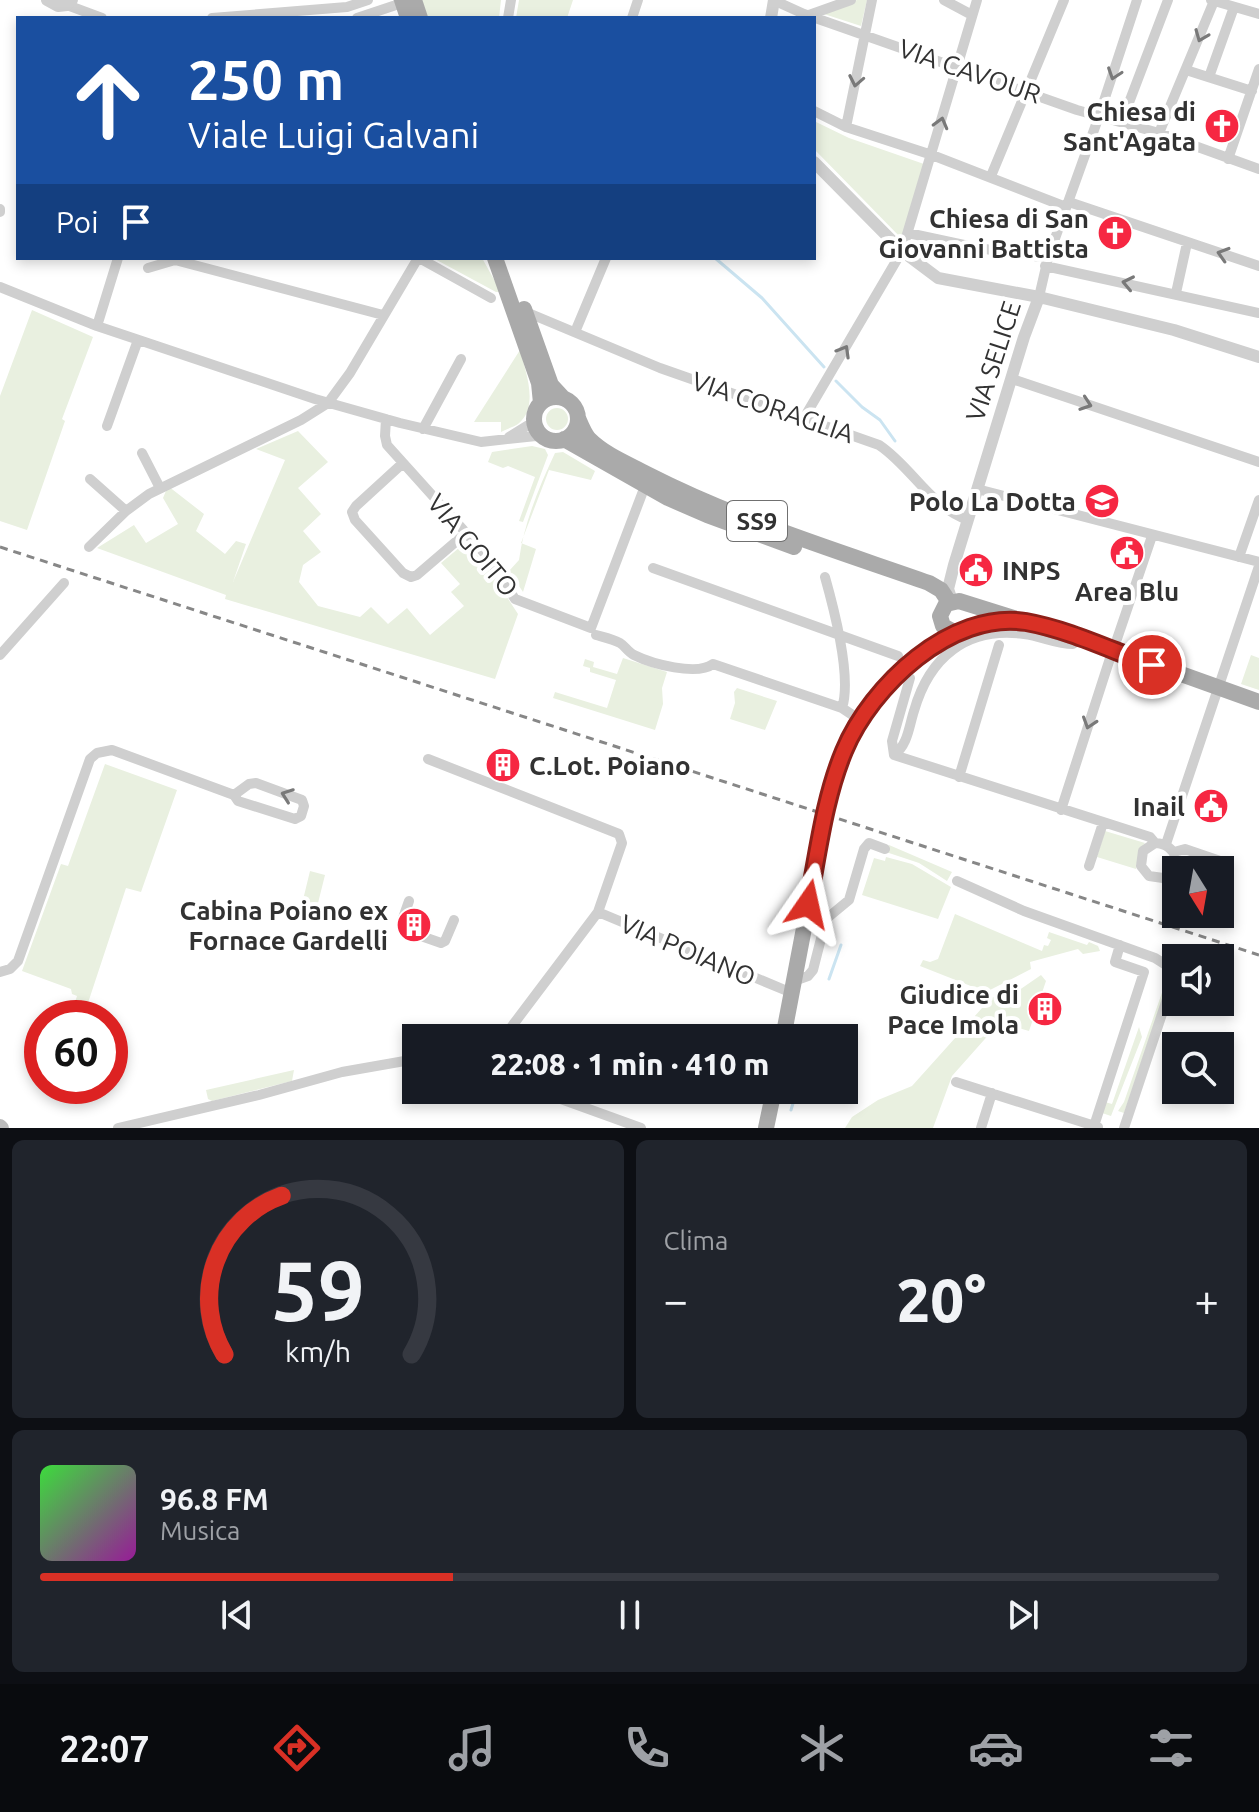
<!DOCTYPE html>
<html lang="it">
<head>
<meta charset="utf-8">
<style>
  :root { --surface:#171b24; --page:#20242c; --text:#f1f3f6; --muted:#9ea1a6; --line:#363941; --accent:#d93025 }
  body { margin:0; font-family:Ubuntu,sans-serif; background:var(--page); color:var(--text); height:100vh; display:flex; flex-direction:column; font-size:30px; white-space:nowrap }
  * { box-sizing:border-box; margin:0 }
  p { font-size:26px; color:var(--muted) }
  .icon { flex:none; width:44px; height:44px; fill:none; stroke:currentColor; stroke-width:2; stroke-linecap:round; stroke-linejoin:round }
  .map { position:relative; height:1128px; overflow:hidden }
  .side { display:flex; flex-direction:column; gap:12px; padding:12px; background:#0d0f14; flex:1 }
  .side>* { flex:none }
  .banner { position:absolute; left:16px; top:16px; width:800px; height:244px; border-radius:0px; box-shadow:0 4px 12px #0003; background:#1a4fa0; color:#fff; overflow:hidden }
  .needle { width:52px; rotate:169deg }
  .tools { position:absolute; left:1162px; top:856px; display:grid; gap:16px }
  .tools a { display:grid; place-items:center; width:72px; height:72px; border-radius:0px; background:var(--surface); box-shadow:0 4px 12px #0003; font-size:40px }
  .speed { position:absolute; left:24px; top:1000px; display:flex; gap:16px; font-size:40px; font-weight:700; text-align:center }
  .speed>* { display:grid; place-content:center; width:104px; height:104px; border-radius:50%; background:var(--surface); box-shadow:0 4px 12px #0003; line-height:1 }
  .speed .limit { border:12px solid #d22; background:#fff; color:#111 }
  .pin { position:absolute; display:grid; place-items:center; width:68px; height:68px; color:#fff; margin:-34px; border:4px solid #fff; border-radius:50%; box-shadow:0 2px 8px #0007 }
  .me { position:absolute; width:88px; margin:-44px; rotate:11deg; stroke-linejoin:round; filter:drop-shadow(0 0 6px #0008) }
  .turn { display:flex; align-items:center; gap:28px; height:168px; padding:0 40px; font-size:36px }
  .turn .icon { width:104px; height:104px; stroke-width:2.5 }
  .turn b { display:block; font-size:56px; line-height:68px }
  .then { display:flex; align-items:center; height:76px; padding:0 40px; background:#0003; gap:16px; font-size:30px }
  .big { font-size:60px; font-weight:800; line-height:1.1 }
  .side .widget { flex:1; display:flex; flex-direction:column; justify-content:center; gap:12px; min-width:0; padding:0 28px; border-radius:12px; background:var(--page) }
  .side .dial { align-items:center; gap:0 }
  .dial svg { height:208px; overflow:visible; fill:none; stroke:var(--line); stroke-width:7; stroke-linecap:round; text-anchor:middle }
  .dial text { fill:var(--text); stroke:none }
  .song { display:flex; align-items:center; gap:24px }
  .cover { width:96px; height:96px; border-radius:12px; background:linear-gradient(135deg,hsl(120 70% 55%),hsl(300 70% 35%)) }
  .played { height:8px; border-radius:4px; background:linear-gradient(90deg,var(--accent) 35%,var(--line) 35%) }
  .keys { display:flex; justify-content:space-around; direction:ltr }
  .heat { display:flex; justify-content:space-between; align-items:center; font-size:44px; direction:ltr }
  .side .tiles { flex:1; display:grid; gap:12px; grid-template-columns:1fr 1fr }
  .widget:last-child { grid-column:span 2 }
  .trip { position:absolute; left:402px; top:1024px; width:456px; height:80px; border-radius:0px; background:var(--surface); box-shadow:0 4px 12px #0003; font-weight:800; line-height:80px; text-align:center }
  .tabs { display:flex; height:128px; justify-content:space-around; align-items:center; background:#090b0e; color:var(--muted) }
  .tabs .icon { width:56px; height:56px }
  .tabs .current { color:var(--accent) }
  .tabs b { font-size:36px; color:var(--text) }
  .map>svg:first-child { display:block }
</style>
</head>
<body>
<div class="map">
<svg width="1259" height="1128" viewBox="0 0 1259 1128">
  <rect width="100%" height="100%" fill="#fff"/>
  <!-- green -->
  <path fill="#e9f0e0" d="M422,0H501L499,18H428Z
    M519,0H573L567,18H516Z
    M857,0H867L861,26L824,14L825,12Z
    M814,121L849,138L924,164L902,239L814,149Z
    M433,258H482L501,292H496Z
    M32,310L93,337L62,419L65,421L27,530L0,521V396Z
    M520,350C525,370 540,407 518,424C514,427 506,429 501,432V422H474Z
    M546 419a11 11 0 1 1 22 0a11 11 0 1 1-22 0Z
    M298,431L328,462L298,488L321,514L303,531L321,552L303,565L299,582L318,606L360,617L371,607L388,624L407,608L430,635L464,606L451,592L460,584L441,563L466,542L487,567L518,614L495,679L225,599L226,595L97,548L134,525L146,543L178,524L163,498L168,486L204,514L196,531L225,554L236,541L246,544L233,582L285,460L256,449Z
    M532,446L545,449L548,455L523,522L519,521L535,477L508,466L503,468L488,462L492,452Z
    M563,452L595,471L591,480L549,470L521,543L536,549L523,592L509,571L519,560C524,523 539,487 555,453Z
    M1251,655L1259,658V690L1241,684Z
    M623,658L667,672L662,688L663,704L655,730L553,698L555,692L607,708L616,680L590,672V668L583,666L585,659L594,662L593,667L617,674Z
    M737,688L777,701L765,730L730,719L735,703L734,692Z
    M105,764L177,790L141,892L126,888L83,1018H75L81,1004L75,1002L77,996L72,994L71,989L22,971L61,864L68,866Z
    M1105,831L1145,843L1139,850L1136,869L1097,857Z
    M889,845L952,872L947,881L919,863L886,852Z
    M886,857L912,864L951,887L938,919L862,895L874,858L885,861Z
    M310,871L325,875L317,907L302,904Z
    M955,914L1042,951L1044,945L1048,946L1051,940L1047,938L1049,932L1087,945L1089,942L1098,946L1100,951L1083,954L1078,949L1030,962L1031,969L986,992L920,966L923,960L930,962L938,959Z
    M1041,975L1046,981L1029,1031L1012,1026L1007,1037L992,1031L952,1076L933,1128H845L852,1117L878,1100L912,1086L991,998L1001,994L1006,999Z
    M1165,977L1166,989L1124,1113L1118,1111L1124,1102L1165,984Z
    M1139,1027L1142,1037L1111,1116L1102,1113L1105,1102L1112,1104Z
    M294,1070L292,1081L212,1101L208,1099L206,1090Z"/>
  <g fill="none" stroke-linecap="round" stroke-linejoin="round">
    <!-- stream -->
    <path stroke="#cbe4f1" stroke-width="3" d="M715,258L762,298L824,367
      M836,381L862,407L880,420L895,441
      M829,979L841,945
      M791,1110L797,1090"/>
    <!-- minor -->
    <path stroke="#cfcfcf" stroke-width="10" d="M773,0L804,14L1077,110L1159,133L1259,169
      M944,0L972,15
      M1211,0L1259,14
      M67,5L102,18
      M809,15L851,0
      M212,18L347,7L368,0
      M357,18L396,5L400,0
      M508,18L511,0
      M632,18L638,0
      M1186,70L1252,91
      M1209,77L1234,7
      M814,111L846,127L932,155L1066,207
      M1122,121L1168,0
      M846,127L872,0
      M1159,133L1214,1
      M1228,159L1259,69
      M991,176L1064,0
      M1069,202L1259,266
      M0,209V212
      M908,233L978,248L1048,258
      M419,258L491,298
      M1045,266L1259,313
      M148,268L175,260L383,315
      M0,287L97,326L315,399L400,423L481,442L536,436L544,437
      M1176,293L1187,243
      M1039,297L1048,258L1099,116L1137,0
      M526,312L660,368L879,445C912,467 929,506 968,520
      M97,326L118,258
      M575,332L606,258
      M1012,379L1259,462
      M804,418L902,251L977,0
      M386,419L385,436L387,445L485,554L515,599L591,628L645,486
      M107,426L138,340
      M423,429L461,359
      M509,437L530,424L535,416
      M142,453L160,488
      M403,463L356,506L352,512L355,520L403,573L411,577L417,575L466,533
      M90,479L126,511
      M977,489L1259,562
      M89,547L126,511L149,494L301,420L328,403L350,373L418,258
      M1239,557L1259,500
      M653,568L898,656
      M825,577C834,609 852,677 842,708
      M596,635C603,637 613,639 620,643C625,646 628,652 634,655C652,664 697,676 713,664L842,708L860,720
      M1117,639L1152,536
      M0,655L64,583
      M910,678L892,741L894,755C908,745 909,726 914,711C929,658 966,626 1024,634C1041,636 1056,644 1073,644
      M894,755L1150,837L1155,843C1178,844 1183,868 1163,878L1149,876L1141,866L1143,851L1155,843
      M428,759L619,834L622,843L598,912
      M959,777L999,645
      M1061,810L1113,649
      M1166,844L1259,566
      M1174,852L1185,849L1223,862L1226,869L1220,887
      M1089,866L1103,823
      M1163,878L1176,886
      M957,881L1024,911L1155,958L1166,965L1172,974V984L1124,1128
      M409,901L402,921L404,930L441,943L445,941L454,920
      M0,972L10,969L18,961L90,759L97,753L112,750L234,795L238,801L295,819L301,816L304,806L302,800L256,783L249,784L234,795
      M794,981L808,976L813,970L826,919L849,900L864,849L869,843L885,849
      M503,1038L598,912L792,993
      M956,1082L1098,1127
      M536,1090L641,1128
      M1094,1126L1144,972L1115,962L1120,945
      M118,1128L259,1095L342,1072L416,1059
      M981,1128L992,1093"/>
    <!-- tertiary -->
    <path stroke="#cfcfcf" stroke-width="12" d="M47,0L58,6L67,5L72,0
      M771,18L774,0
      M814,162L902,251L938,278L1039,297L1174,330L1259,357
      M952,601L948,589L954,565L1024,337L1039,297"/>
    <!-- secondary -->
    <path stroke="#bcbcbc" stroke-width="14" d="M0,1126L2,1128"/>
    <!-- primary -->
    <path stroke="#aaa" stroke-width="16" d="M402,0L408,18
      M414,0L420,18
      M495,258L539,383L541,403
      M524,309L551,385L563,398
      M534 419a22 22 0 1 1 44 0a22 22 0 1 1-44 0Z
      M578,418C581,425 584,433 589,439C605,455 628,464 647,474C737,520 835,550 929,583L941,590L949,602
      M564,439L668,498L707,515L794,547
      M1026,622L987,623L956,633L943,626L940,616L946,604L959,601L1103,646L1259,702
      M783,1038C793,986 803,934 813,881C821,838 827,792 844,750C865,701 910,657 956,633
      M766,1128L774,1090"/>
    <!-- rail -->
    <path stroke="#878787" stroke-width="3" stroke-dasharray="8 6" stroke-linecap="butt" d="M0,547L1259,955"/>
  </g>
  <!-- one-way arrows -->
  <defs><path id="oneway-chevron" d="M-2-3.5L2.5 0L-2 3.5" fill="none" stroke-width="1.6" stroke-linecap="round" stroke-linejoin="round" transform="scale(2)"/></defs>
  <g stroke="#797979">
    <use href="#oneway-chevron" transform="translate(1201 36) rotate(112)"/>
    <use href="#oneway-chevron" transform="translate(1114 74) rotate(109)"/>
    <use href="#oneway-chevron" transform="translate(856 81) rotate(101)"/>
    <use href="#oneway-chevron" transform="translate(941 123) rotate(-75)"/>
    <use href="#oneway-chevron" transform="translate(1223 254) rotate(-163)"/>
    <use href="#oneway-chevron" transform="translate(1128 283) rotate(-168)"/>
    <use href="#oneway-chevron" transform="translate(844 351) rotate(-60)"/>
    <use href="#oneway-chevron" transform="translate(1086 404) rotate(19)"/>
    <use href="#oneway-chevron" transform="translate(1089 723) rotate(108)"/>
    <use href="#oneway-chevron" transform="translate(287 795) rotate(-160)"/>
  </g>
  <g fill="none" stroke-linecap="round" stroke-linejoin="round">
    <defs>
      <path id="route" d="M808,904C818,853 824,799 844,751C871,686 951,610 1026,622C1070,630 1110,650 1152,665"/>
    </defs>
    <!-- route casing -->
    <use href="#route" stroke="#8d1f18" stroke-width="20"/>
    <!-- route -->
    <use href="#route" stroke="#d93025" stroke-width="14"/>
  </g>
  <!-- icons -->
  <defs>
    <symbol id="church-disc" viewBox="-11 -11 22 22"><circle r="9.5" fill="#f62742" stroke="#fff"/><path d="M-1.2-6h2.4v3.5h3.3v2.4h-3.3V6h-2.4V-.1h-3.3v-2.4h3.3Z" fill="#fff"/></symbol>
    <symbol id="university-disc" viewBox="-11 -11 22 22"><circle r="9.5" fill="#f62742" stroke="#fff"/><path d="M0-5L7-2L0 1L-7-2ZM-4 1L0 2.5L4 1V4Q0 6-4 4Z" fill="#fff"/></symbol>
    <symbol id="civic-disc" viewBox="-11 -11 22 22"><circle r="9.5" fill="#f62742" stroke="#fff"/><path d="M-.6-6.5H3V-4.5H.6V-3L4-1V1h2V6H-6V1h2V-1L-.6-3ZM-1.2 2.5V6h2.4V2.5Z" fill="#fff"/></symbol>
    <symbol id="building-disc" viewBox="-11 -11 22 22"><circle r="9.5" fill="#f62742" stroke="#fff"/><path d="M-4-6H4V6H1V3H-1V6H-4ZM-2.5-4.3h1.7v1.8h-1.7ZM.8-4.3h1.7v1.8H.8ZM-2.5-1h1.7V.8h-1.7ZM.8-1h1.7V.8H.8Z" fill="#fff"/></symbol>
  </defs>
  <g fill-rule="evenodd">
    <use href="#church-disc" x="1202" y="106" width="40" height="40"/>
    <use href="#church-disc" x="1095" y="213" width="40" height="40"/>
    <use href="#university-disc" x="1082" y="481" width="40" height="40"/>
    <use href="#civic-disc" x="1107" y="533" width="40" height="40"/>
    <use href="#civic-disc" x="956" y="550" width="40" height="40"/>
    <use href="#building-disc" x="483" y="745" width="40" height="40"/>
    <use href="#civic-disc" x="1191" y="786" width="40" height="40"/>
    <use href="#building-disc" x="394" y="905" width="40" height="40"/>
    <use href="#building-disc" x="1025" y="989" width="40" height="40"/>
  </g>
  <g text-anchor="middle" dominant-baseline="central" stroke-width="8" stroke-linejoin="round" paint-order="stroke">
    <!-- shield labels -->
    <rect fill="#fff" stroke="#707070" stroke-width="2" x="727" y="501" width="60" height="40" rx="6"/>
    <g font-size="24" font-weight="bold" fill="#323232">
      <text x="757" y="521">SS9</text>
    </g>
    <!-- street labels -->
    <g font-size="26" fill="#323232" stroke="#fff">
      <text transform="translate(970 71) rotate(19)">VIA CAVOUR</text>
      <text transform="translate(993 361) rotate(-72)">VIA SELICE</text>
      <text transform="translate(773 407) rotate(19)">VIA CORAGLIA</text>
      <text transform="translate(473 545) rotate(50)">VIA GOITO</text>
      <text transform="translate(688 950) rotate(23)">VIA POIANO</text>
    </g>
    <!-- poi labels -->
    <g font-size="26" font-weight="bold" fill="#323232" stroke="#fff" text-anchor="end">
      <text x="1196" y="111">Chiesa di<tspan x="1196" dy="30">Sant'Agata</tspan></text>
      <text x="1089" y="218">Chiesa di San<tspan x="1089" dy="30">Giovanni Battista</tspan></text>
      <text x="1076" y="501">Polo La Dotta</text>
      <text x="1002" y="570" text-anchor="start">INPS</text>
      <text x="1127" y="591" text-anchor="middle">Area Blu</text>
      <text x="529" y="765" text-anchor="start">C.Lot. Poiano</text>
      <text x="1185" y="806">Inail</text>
      <text x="388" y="910">Cabina Poiano ex<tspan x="388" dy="30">Fornace Gardelli</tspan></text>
      <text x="1019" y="994">Giudice di<tspan x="1019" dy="30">Pace Imola</tspan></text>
    </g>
  </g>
</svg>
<div class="tools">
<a><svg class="needle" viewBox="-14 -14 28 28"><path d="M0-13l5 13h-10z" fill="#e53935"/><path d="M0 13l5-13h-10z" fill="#9ea1a6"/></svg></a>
<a><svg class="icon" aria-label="sound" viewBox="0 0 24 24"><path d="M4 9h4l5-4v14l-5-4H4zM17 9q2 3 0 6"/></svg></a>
<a><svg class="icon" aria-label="search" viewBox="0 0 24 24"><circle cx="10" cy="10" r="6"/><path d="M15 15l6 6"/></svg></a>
</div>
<div class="speed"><div class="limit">60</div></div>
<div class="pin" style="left:1152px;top:665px;background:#d93025"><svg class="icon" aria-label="arrive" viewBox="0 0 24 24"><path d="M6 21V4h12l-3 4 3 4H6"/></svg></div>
<svg class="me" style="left:808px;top:904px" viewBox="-20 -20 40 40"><path d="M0-17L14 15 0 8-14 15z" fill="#d93025" stroke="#fff" stroke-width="4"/></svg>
<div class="trip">22:08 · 1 min · 410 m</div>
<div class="banner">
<div class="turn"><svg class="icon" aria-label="ahead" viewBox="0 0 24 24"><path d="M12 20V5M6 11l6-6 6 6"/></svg><div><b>250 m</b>Viale Luigi Galvani</div></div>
<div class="then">Poi<svg class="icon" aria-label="arrive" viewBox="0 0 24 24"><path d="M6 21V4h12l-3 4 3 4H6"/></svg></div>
</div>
</div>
<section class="side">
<div class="tiles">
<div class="widget dial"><svg viewBox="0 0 100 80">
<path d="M14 69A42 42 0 1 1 86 69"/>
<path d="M14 69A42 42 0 0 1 36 8" stroke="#d93025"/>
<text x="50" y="56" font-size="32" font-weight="700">59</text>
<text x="50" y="72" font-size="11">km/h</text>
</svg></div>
<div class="widget"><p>Clima</p>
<div class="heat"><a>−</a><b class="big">20°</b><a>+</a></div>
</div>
<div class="widget">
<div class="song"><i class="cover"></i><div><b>96.8 FM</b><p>Musica</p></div></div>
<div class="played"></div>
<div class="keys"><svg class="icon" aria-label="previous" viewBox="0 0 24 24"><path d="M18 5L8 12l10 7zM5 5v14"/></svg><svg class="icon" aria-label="pause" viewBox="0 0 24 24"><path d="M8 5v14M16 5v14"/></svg><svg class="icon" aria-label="next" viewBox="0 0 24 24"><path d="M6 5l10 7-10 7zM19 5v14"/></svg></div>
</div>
</div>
</section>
<nav class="tabs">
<b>22:07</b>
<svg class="icon current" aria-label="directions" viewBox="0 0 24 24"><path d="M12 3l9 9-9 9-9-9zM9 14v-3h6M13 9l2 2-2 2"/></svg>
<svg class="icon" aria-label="music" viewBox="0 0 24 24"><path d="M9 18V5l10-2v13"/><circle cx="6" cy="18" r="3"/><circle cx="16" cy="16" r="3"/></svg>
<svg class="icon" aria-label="phone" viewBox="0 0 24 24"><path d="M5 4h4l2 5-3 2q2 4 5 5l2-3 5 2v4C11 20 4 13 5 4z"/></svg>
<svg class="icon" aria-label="climate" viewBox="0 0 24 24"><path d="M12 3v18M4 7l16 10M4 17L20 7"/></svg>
<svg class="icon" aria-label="car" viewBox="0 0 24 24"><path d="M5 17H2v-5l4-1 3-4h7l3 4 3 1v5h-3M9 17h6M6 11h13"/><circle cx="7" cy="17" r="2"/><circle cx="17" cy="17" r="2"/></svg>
<svg class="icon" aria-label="filters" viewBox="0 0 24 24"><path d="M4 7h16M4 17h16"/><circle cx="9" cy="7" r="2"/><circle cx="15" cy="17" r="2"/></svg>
</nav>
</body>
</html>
